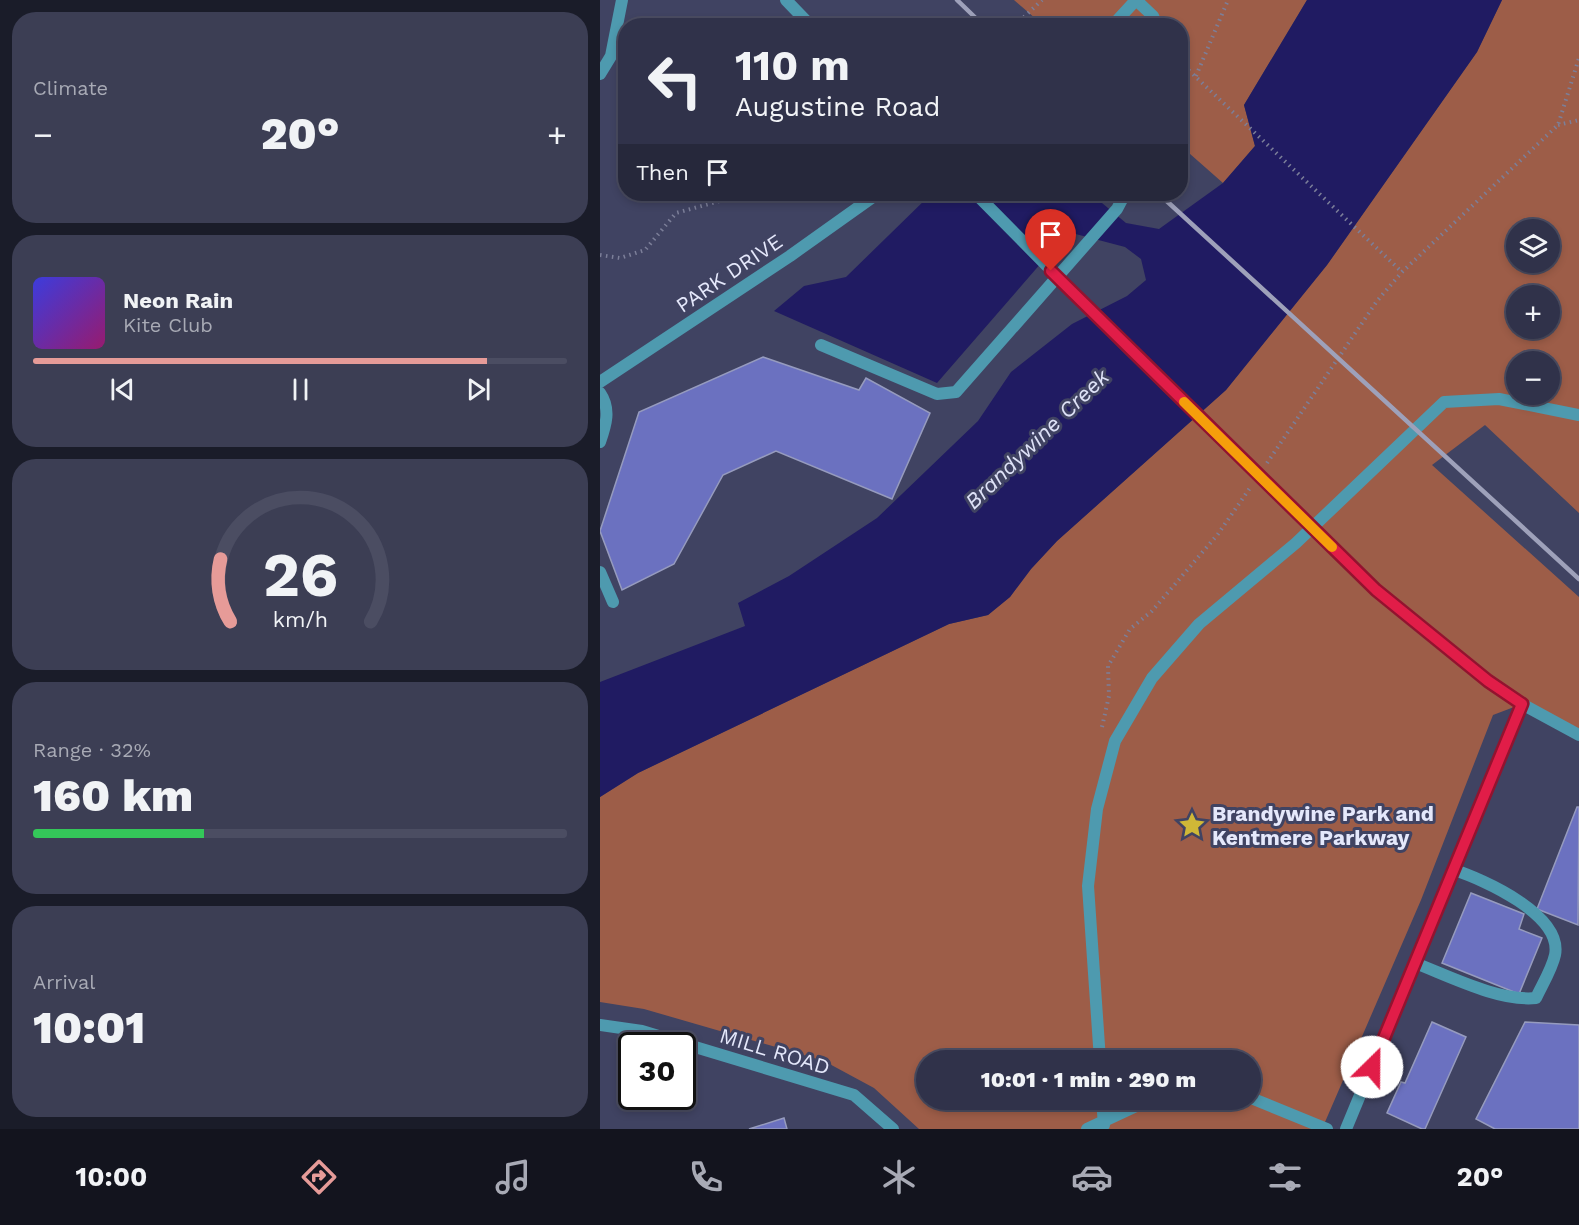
<!DOCTYPE html>
<html lang="en">
<head>
<meta charset="utf-8">
<style>
  :root { --surface:#30324a; --page:#3c3e54; --text:#f1f3f6; --muted:#a8aab5; --line:#4b4d62; --accent:#e69b98 }
  body { margin:0; font-family:"Work Sans",sans-serif; background:var(--page); color:var(--text); height:100vh; display:flex; flex-direction:column; font-size:22px; white-space:nowrap }
  * { box-sizing:border-box; margin:0 }
  p { font-size:20px; color:var(--muted) }
  .icon { flex:none; width:33px; height:33px; fill:none; stroke:currentColor; stroke-width:2; stroke-linecap:round; stroke-linejoin:round }
  .map { position:relative; flex:1; overflow:hidden }
  .details { display:flex; flex-direction:column; gap:12px; padding:12px; background:#1a1c29; width:600px }
  .details>* { flex:none }
  .hud { position:absolute; left:18px; top:18px; width:570px; height:183px; border-radius:24px; box-shadow:0 3px 9px #0003,0 0 0 2px var(--line); background:#30324a; color:var(--text); overflow:hidden }
  .buttons { position:absolute; left:906px; top:219px; display:grid; gap:12px }
  .buttons a { display:grid; place-items:center; width:54px; height:54px; border-radius:50%; background:var(--surface); box-shadow:0 3px 9px #0003,0 0 0 2px var(--line); font-size:30px }
  .speed { position:absolute; left:18px; top:1032px; display:flex; gap:12px; font-size:30px; font-weight:700; text-align:center }
  .speed>* { display:grid; place-content:center; width:78px; height:78px; border-radius:50%; background:var(--surface); box-shadow:0 3px 9px #0003,0 0 0 2px var(--line); line-height:1 }
  .speed .limit { border:3px solid #111; border-radius:9px; background:#fff; color:#111 }
  .pin { position:absolute; display:grid; place-items:center; width:51px; height:51px; color:#fff; margin:-62px -26px; border-radius:50% 50% 50% 0; rotate:-45deg; box-shadow:0 0 6px #0007 }
  .pin .icon { rotate:45deg }
  .me { position:absolute; width:66px; margin:-33px; rotate:23deg; stroke-linejoin:round; filter:drop-shadow(0 0 4px #0008) }
  .turn { display:flex; align-items:center; gap:21px; height:126px; padding:0 18px; font-size:27px }
  .turn .icon { width:78px; height:78px; stroke-width:2.5 }
  .turn b { display:block; font-size:42px; line-height:51px }
  .then { display:flex; align-items:center; height:57px; padding:0 18px; background:#0003; gap:12px; font-size:22px }
  .big { font-size:45px; font-weight:800; line-height:1.1 }
  .details .widget { flex:1; display:flex; flex-direction:column; justify-content:center; gap:9px; min-width:0; padding:0 21px; border-radius:24px; background:var(--page) }
  .details .dial { align-items:center; gap:0 }
  .dial svg { height:156px; overflow:visible; fill:none; stroke:var(--line); stroke-width:7; stroke-linecap:round; text-anchor:middle }
  .dial text { fill:var(--text); stroke:none }
  .song { display:flex; align-items:center; gap:18px }
  .cover { width:72px; height:72px; border-radius:9px; background:linear-gradient(135deg,hsl(240 70% 55%),hsl(320 70% 35%)) }
  .played { height:6px; border-radius:3px; background:linear-gradient(90deg,var(--accent) 85%,var(--line) 85%) }
  .keys { display:flex; justify-content:space-around; direction:ltr }
  .heat { display:flex; justify-content:space-between; align-items:center; font-size:33px; direction:ltr }
  .charge { height:9px; border-radius:4px; background:linear-gradient(90deg,#34c759 32%,var(--line) 0) }
  .trip { position:absolute; left:316px; top:1050px; width:345px; height:60px; border-radius:30px; background:var(--surface); box-shadow:0 3px 9px #0003,0 0 0 2px var(--line); font-weight:800; line-height:60px; text-align:center }
  .dock { display:flex; height:96px; justify-content:space-around; align-items:center; background:#13141e; color:var(--muted) }
  .dock .icon { width:42px; height:42px }
  .dock .active { color:var(--accent) }
  .dock b { font-size:27px; color:var(--text) }
  main { display:flex; flex:1; min-height:0 }
  .map>svg:first-child { display:block }
</style>
</head>
<body>
<main>
<section class="details">
<div class="widget"><p>Climate</p>
<div class="heat"><a>−</a><b class="big">20°</b><a>+</a></div>
</div>
<div class="widget">
<div class="song"><i class="cover"></i><div><b>Neon Rain</b><p>Kite Club</p></div></div>
<div class="played"></div>
<div class="keys"><svg class="icon" aria-label="previous" viewBox="0 0 24 24"><path d="M18 5L8 12l10 7zM5 5v14"/></svg><svg class="icon" aria-label="pause" viewBox="0 0 24 24"><path d="M8 5v14M16 5v14"/></svg><svg class="icon" aria-label="next" viewBox="0 0 24 24"><path d="M6 5l10 7-10 7zM19 5v14"/></svg></div>
</div>
<div class="widget dial"><svg viewBox="0 0 100 80">
<path d="M14 69A42 42 0 1 1 86 69"/>
<path d="M14 69A42 42 0 0 1 9 37" stroke="#e69b98"/>
<text x="50" y="56" font-size="32" font-weight="700">26</text>
<text x="50" y="72" font-size="11">km/h</text>
</svg></div>
<div class="widget"><p>Range · 32%</p><b class="big">160 km</b><div class="charge"></div></div>
<div class="widget"><p>Arrival</p><b class="big">10:01</b></div>
</section>
<div class="map">
<svg width="979" height="1129" viewBox="0 0 979 1129">
  <rect width="100%" height="100%" fill="#404362"/>
  <!-- green -->
  <path fill="#9d5d48" fill-rule="evenodd" d="M414,0H707L644,105L655,146L623,183L581,146L580,26L443,25Z
    M902,0H979V513L885,425L832,465L979,597V735L922,704L893,715L821,900L722,1129H319L274,1088L224,1061L44,1009L0,1002V797L38,773L349,624L388,615L410,597L431,569L457,541L626,390L727,265L877,52ZM916,230H950V262H916ZM916,296H950V328H916ZM916,362H950V394H916ZM327,1060H651V1100H327Z"/>
  <!-- water -->
  <path fill="#201b62" d="M707,0H902L877,52L727,265L626,390L457,541L431,569L410,597L388,615L349,624L38,773L0,797V682L145,626L138,603L189,576L277,518L378,421L411,372L472,324L527,296L546,280L541,259L525,247L468,232L337,383L174,311L204,286L246,277L331,194H500L496,198L526,223L559,229L623,183L655,146L644,105Z"/>
  <!-- building -->
  <path fill="#6b71c0" stroke="#969bbe" stroke-width="1.5" d="M163,357L259,390L266,378L330,413L292,499L176,451L123,475L74,564L22,590L0,531L39,412Z
    M977,807H979L978,925L937,909Z
    M871,893L924,914L919,929L942,938L919,994L842,963Z
    M832,1022L866,1037L825,1129H822L787,1113L801,1082L805,1083Z
    M925,1022L979,1025V1129H895L876,1119Z
    M184,1118L187,1129H149Z"/>
  <g fill="none" stroke-linecap="round" stroke-linejoin="round">
    <!-- path -->
    <path stroke="#7c7f99" stroke-width="4" stroke-dasharray="1.5 4.5" stroke-linecap="butt" d="M408,26L424,17L442,0
      M580,62L802,272
      M596,76L628,0
      M958,125L979,120
      M0,255L20,258L45,250L76,213L127,199L135,194
      M667,463L777,301L802,272L958,125L979,58
      M502,727L509,696L508,666L530,629L552,611L618,534L650,488"/>
    <!-- service -->
    <path stroke="#4e9aaf" stroke-width="12" d="M536,0L553,16L557,26
      M0,74L11,56L22,0
      M221,345L337,394L356,392L517,209L525,194
      M0,393C11,409 6,425 0,442
      M0,572L13,602
      M815,963C849,976 900,1002 936,998C942,985 952,969 955,955C963,915 883,879 854,870"/>
    <!-- minor -->
    <path stroke="#4e9aaf" stroke-width="12" d="M512,26L536,0
      M0,382L190,256L277,194
      M0,1025L42,1031L254,1095L293,1129
      M500,1060L488,886L497,809L515,741L552,678L599,624L696,543L844,402L899,399L979,415
      M651,1098L727,1129
      M502,1100L504,1125
      M487,1129L549,1100
      M746,1129L922,704"/>
    <!-- tertiary -->
    <path stroke="#4e9aaf" stroke-width="12" d="M186,0L211,26
      M816,624L888,681L922,704L979,735"/>
    <!-- rail -->
    <path stroke="#9ea1ba" stroke-width="4.5" d="M357,0L384,26
      M559,194L979,579"/>
    <!-- tertiary-bridge -->
    <path stroke="#4e9aaf" stroke-width="12" d="M376,194L528,348L776,590L816,624"/>
  </g>
  <g fill="none" stroke-linecap="round" stroke-linejoin="round">
    <defs>
      <path id="route" d="M451,271L776,590L888,681L922,704L772,1067"/>
    </defs>
    <!-- route casing -->
    <use href="#route" stroke="#92132f" stroke-width="15"/>
    <!-- route -->
    <use href="#route" stroke="#e11d48" stroke-width="10"/>
    <!-- slow -->
    <path stroke="#f59e0b" stroke-width="10" d="M584,402L732,547"/>
  </g>
  <!-- icons -->
  <defs>
    <symbol id="sight-bare" viewBox="-9 -9 18 18"><path d="M0-6L1.8-2.2L6-1.7L2.9 1.2L3.7 5.4L0 3.3L-3.7 5.4L-2.9 1.2L-6-1.7L-1.8-2.2Z" fill="#cfb837" stroke="#404362" stroke-width="2.5" paint-order="stroke"/></symbol>
  </defs>
  <g fill-rule="evenodd">
    <use href="#sight-bare" x="573" y="806" width="38" height="38"/>
  </g>
  <g text-anchor="middle" dominant-baseline="central" stroke-width="6" stroke-linejoin="round" paint-order="stroke">
    <!-- street labels -->
    <g font-size="21" fill="#e5e8fb" stroke="#404362">
      <text transform="translate(129 273) rotate(-34)">PARK DRIVE</text>
      <text transform="translate(175 1051) rotate(17)">MILL ROAD</text>
    </g>
    <!-- poi labels -->
    <g font-size="21" font-weight="bold" fill="#e5e8fb" stroke="#404362" text-anchor="start">
      <text x="612" y="813">Brandywine Park and<tspan x="612" dy="24">Kentmere Parkway</tspan></text>
    </g>
    <!-- water labels -->
    <g font-size="22" font-style="italic" fill="#dee2f7" stroke="#404362">
      <text transform="translate(437 439) rotate(-44)">Brandywine Creek</text>
    </g>
  </g>
</svg>
<div class="buttons">
<a><svg class="icon" aria-label="layers" viewBox="0 0 24 24"><path d="M12 4l9 5-9 5-9-5zM3 14l9 5 9-5"/></svg></a>
<a>+</a>
<a>−</a>
</div>
<div class="speed"><div class="limit">30</div></div>
<div class="pin" style="left:451px;top:271px;background:#d93025"><svg class="icon" aria-label="arrive" viewBox="0 0 24 24"><path d="M6 21V4h12l-3 4 3 4H6"/></svg></div>
<svg class="me" style="left:772px;top:1067px" viewBox="-20 -20 40 40"><circle r="19" fill="#fff"/><path d="M0-13L10 11 0 6-10 11z" fill="#e11d48"/></svg>
<div class="trip">10:01 · 1 min · 290 m</div>
<div class="hud">
<div class="turn"><svg class="icon" aria-label="left" viewBox="0 0 24 24"><path d="M17 20v-9H6M10 6l-5 5 5 5"/></svg><div><b>110 m</b>Augustine Road</div></div>
<div class="then">Then<svg class="icon" aria-label="arrive" viewBox="0 0 24 24"><path d="M6 21V4h12l-3 4 3 4H6"/></svg></div>
</div>
</div>
</main>
<nav class="dock">
<b>10:00</b>
<svg class="icon active" aria-label="directions" viewBox="0 0 24 24"><path d="M12 3l9 9-9 9-9-9zM9 14v-3h6M13 9l2 2-2 2"/></svg>
<svg class="icon" aria-label="music" viewBox="0 0 24 24"><path d="M9 18V5l10-2v13"/><circle cx="6" cy="18" r="3"/><circle cx="16" cy="16" r="3"/></svg>
<svg class="icon" aria-label="phone" viewBox="0 0 24 24"><path d="M5 4h4l2 5-3 2q2 4 5 5l2-3 5 2v4C11 20 4 13 5 4z"/></svg>
<svg class="icon" aria-label="climate" viewBox="0 0 24 24"><path d="M12 3v18M4 7l16 10M4 17L20 7"/></svg>
<svg class="icon" aria-label="car" viewBox="0 0 24 24"><path d="M5 17H2v-5l4-1 3-4h7l3 4 3 1v5h-3M9 17h6M6 11h13"/><circle cx="7" cy="17" r="2"/><circle cx="17" cy="17" r="2"/></svg>
<svg class="icon" aria-label="filters" viewBox="0 0 24 24"><path d="M4 7h16M4 17h16"/><circle cx="9" cy="7" r="2"/><circle cx="15" cy="17" r="2"/></svg>
<b>20°</b>
</nav>
</body>
</html>
